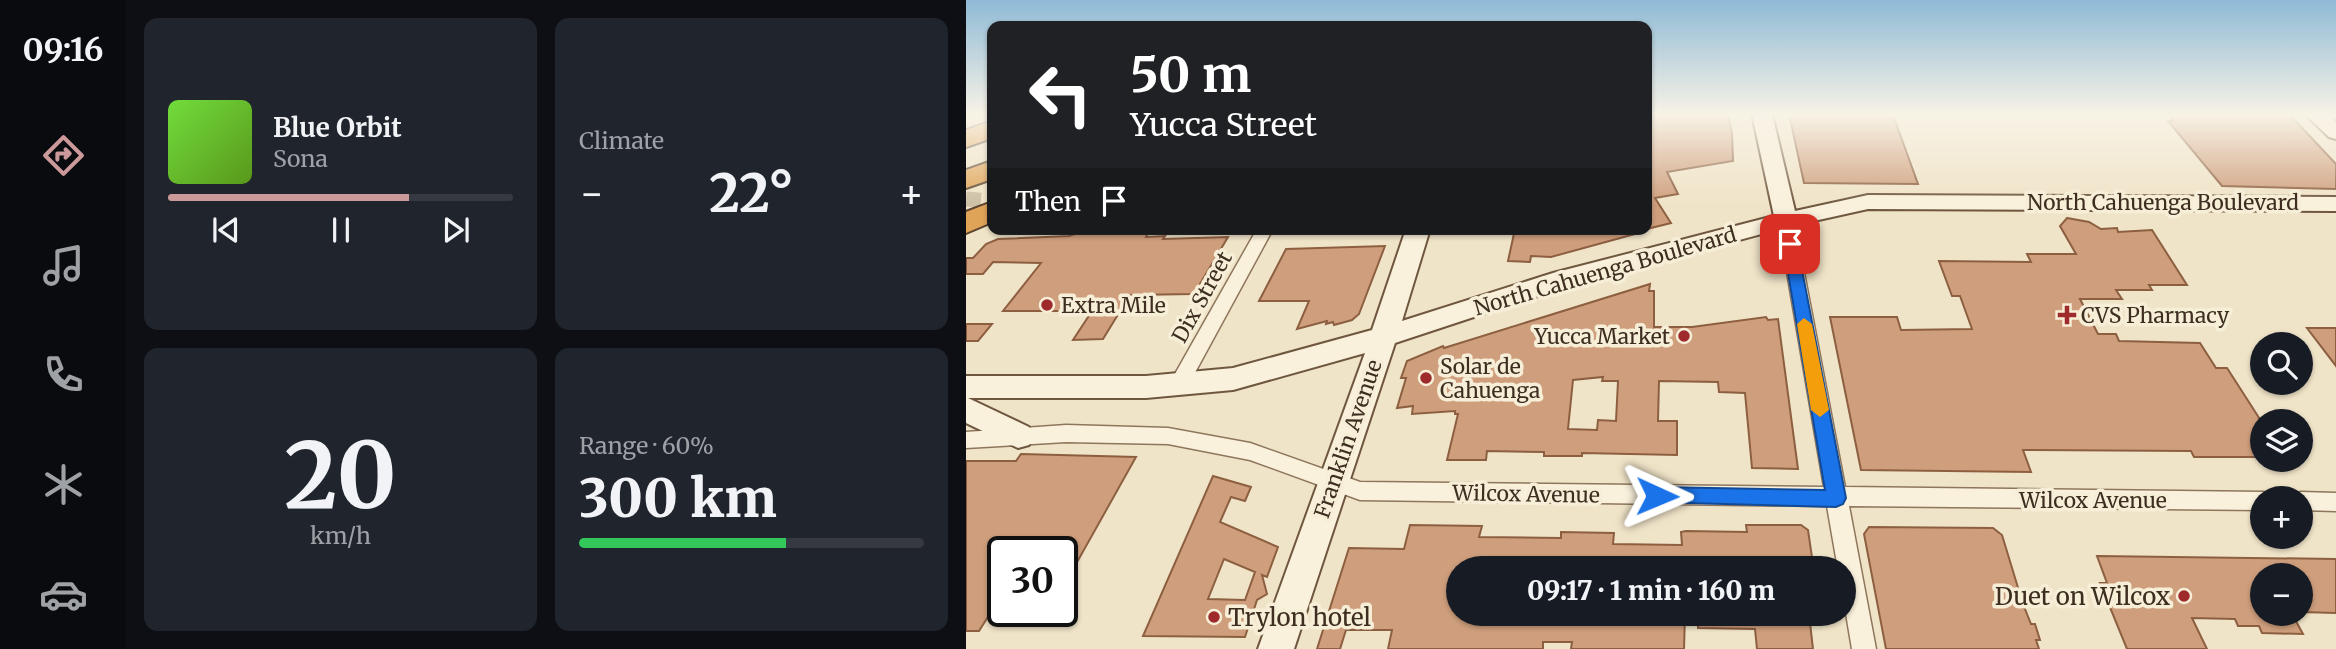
<!DOCTYPE html>
<html lang="en">
<head>
<meta charset="utf-8">
<style>
  :root { --surface:#171b24; --page:#20242c; --text:#f1f3f6; --muted:#9ea1a6; --line:#363941; --accent:#cc999b }
  body { margin:0; font-family:Merriweather,serif; background:var(--page); color:var(--text); height:100vh; display:flex; flex-direction:column; font-size:26px; white-space:nowrap }
  * { box-sizing:border-box; margin:0 }
  p { font-size:23px; color:var(--muted) }
  .icon { flex:none; width:38px; height:38px; fill:none; stroke:currentColor; stroke-width:2; stroke-linecap:round; stroke-linejoin:round }
  .map { position:relative; flex:1; overflow:hidden }
  .sheet { display:flex; flex-direction:column; gap:18px; padding:18px; background:#0d0f14; width:840px }
  .sheet>* { flex:none }
  .hud { position:absolute; left:21px; top:21px; width:665px; height:214px; border-radius:14px; box-shadow:0 2px 5px #0004; background:#202124; color:#fff; overflow:hidden }
  .fabs { position:absolute; left:1284px; top:332px; display:grid; gap:14px }
  .fabs a { display:grid; place-items:center; width:63px; height:63px; border-radius:50%; background:var(--surface); box-shadow:0 2px 5px #0004; font-size:35px }
  .speed { position:absolute; left:21px; top:536px; display:flex; gap:14px; font-size:35px; font-weight:700; text-align:center }
  .speed>* { display:grid; place-content:center; width:91px; height:91px; border-radius:50%; background:var(--surface); box-shadow:0 2px 5px #0004; line-height:1 }
  .speed .limit { border:4px solid #111; border-radius:10px; background:#fff; color:#111 }
  .pin { position:absolute; display:grid; place-items:center; width:60px; height:60px; color:#fff; margin:-30px; border-radius:14px; box-shadow:0 4px 10px #0006 }
  .me { position:absolute; width:77px; margin:-38px; rotate:91deg; stroke-linejoin:round; filter:drop-shadow(0 0 5px #0008) }
  .turn { display:flex; align-items:center; gap:24px; height:147px; padding:0 28px; font-size:32px }
  .turn .icon { width:91px; height:91px; stroke-width:2.5 }
  .turn b { display:block; font-size:49px; line-height:60px }
  .then { display:flex; align-items:center; height:66px; padding:0 28px; background:#0003; gap:14px; font-size:26px }
  .big { font-size:52px; font-weight:800; line-height:1.1 }
  .sheet .widget { flex:1; display:flex; flex-direction:column; justify-content:center; gap:10px; min-width:0; padding:0 24px; border-radius:14px; background:var(--page) }
  .sheet .dial { align-items:center; gap:0 }
  .dial b { font-size:91px; line-height:1 }
  .song { display:flex; align-items:center; gap:21px }
  .cover { width:84px; height:84px; border-radius:10px; background:linear-gradient(135deg,hsl(100 70% 55%),hsl(90 70% 35%)) }
  .played { height:7px; border-radius:4px; background:linear-gradient(90deg,var(--accent) 70%,var(--line) 70%) }
  .keys { display:flex; justify-content:space-around; direction:ltr }
  .heat { display:flex; justify-content:space-between; align-items:center; font-size:38px; direction:ltr }
  .charge { height:10px; border-radius:5px; background:linear-gradient(90deg,#34c759 60%,var(--line) 0) }
  .sheet .tiles { flex:1; display:grid; gap:18px; grid-template-columns:repeat(2,1fr) }
  .trip { position:absolute; left:480px; top:556px; width:410px; height:70px; border-radius:35px; background:var(--surface); box-shadow:0 2px 5px #0004; font-weight:800; line-height:70px; text-align:center }
  main { display:flex; flex:1; min-height:0 }
  .tabs { display:flex; flex-direction:column; width:126px; justify-content:space-around; align-items:center; background:#090b0e; color:var(--muted) }
  .tabs .icon { width:49px; height:49px }
  .tabs .current { color:var(--accent) }
  .tabs b { font-size:32px; color:var(--text) }
  .map>svg:first-child { display:block }
</style>
</head>
<body>
<main>
<nav class="tabs">
<b>09:16</b>
<svg class="icon current" aria-label="directions" viewBox="0 0 24 24"><path d="M12 3l9 9-9 9-9-9zM9 14v-3h6M13 9l2 2-2 2"/></svg>
<svg class="icon" aria-label="music" viewBox="0 0 24 24"><path d="M9 18V5l10-2v13"/><circle cx="6" cy="18" r="3"/><circle cx="16" cy="16" r="3"/></svg>
<svg class="icon" aria-label="phone" viewBox="0 0 24 24"><path d="M5 4h4l2 5-3 2q2 4 5 5l2-3 5 2v4C11 20 4 13 5 4z"/></svg>
<svg class="icon" aria-label="climate" viewBox="0 0 24 24"><path d="M12 3v18M4 7l16 10M4 17L20 7"/></svg>
<svg class="icon" aria-label="car" viewBox="0 0 24 24"><path d="M5 17H2v-5l4-1 3-4h7l3 4 3 1v5h-3M9 17h6M6 11h13"/><circle cx="7" cy="17" r="2"/><circle cx="17" cy="17" r="2"/></svg>
</nav>
<section class="sheet">
<div class="tiles">
<div class="widget">
<div class="song"><i class="cover"></i><div><b>Blue Orbit</b><p>Sona</p></div></div>
<div class="played"></div>
<div class="keys"><svg class="icon" aria-label="previous" viewBox="0 0 24 24"><path d="M18 5L8 12l10 7zM5 5v14"/></svg><svg class="icon" aria-label="pause" viewBox="0 0 24 24"><path d="M8 5v14M16 5v14"/></svg><svg class="icon" aria-label="next" viewBox="0 0 24 24"><path d="M6 5l10 7-10 7zM19 5v14"/></svg></div>
</div>
<div class="widget"><p>Climate</p>
<div class="heat"><a>−</a><b class="big">22°</b><a>+</a></div>
</div>
<div class="widget dial"><b>20</b><p>km/h</p></div>
<div class="widget"><p>Range · 60%</p><b class="big">300 km</b><div class="charge"></div></div>
</div>
</section>
<div class="map">
<svg width="1370" height="649" viewBox="0 0 1370 649">
  <rect width="100%" height="100%" fill="#f0e4c8"/>
  <!-- building -->
  <path fill="#cf9f7d" stroke="#8d5f41" stroke-width="2" fill-rule="evenodd" d="M681,114H762L766,134L767,161L701,172L712,194L689,198L705,223L681,229Z
    M823,114L927,115L952,184L838,183Z
    M1202,114H1323L1370,164V189L1256,186L1202,121H1208Z
    M1101,218L1123,222L1135,229L1151,228L1152,232L1186,230L1221,285H1183L1186,290H1150L1156,299H1114L1132,334H1150L1153,341L1234,343L1250,368H1261L1297,424V457H1228L1225,451L1057,450L1065,472L895,470L864,317H931L935,330L1006,329L994,296H986L973,261L1065,262L1061,254H1110L1094,226Z
    M549,229H668L669,234L585,257L565,256L564,262L542,261Z
    M115,232H183L180,237L199,236L197,239L262,237L228,294L164,295L137,339L107,340L126,311H37L75,263L27,262L17,274H0V258H7L20,244L32,239L103,236Z
    M419,246L393,314L386,320L368,325L367,322L360,324L361,321L331,329L343,301H293L320,249Z
    M684,284L683,291H688V327H726L800,317L802,320L812,319L832,469L786,468L779,393L753,392L752,382L693,381L692,421H711V455L616,453V456H578V452L521,451L520,460H481L492,414H489V411L446,414L447,406L431,408L440,378H435L441,361L477,346L478,348ZM637,377L636,381H652L650,421L632,420L631,430L602,429L607,380Z
    M0,324H26L12,341H0Z
    M1341,328H1370V366Z
    M55,454L170,457L96,589V551H37V593L13,631H0V461H50Z
    M247,476L285,487L279,501L265,497L254,522L312,547L301,577L296,575L301,594L291,600L279,637L177,636ZM258,559L289,572L279,600L242,599Z
    M444,525L516,526L513,537L595,538V532L648,533L647,544L716,545L715,532L720,531L781,532L780,525H835L842,530L847,564H836L837,569H492V614H719L718,649H605L606,642H577V649H422L426,630H380L374,649H351L383,548L438,549Z
    M903,527L1027,528L1036,535L1057,604L1065,624H1069L1074,640H1070L1073,649H920L898,534Z
    M1131,556L1370,559V613L1335,612V576H1297V614H1326L1337,634L1296,633L1293,626H1272L1269,619L1226,618L1241,649H1161L1134,583H1141Z
    M732,614H843L847,649H791L789,629L732,628Z"/>
  <g fill="none" stroke-linecap="round" stroke-linejoin="round">
    <!-- street-tunnel -->
    <path stroke="#ccc0a6" stroke-width="15" stroke-dasharray="15 7" stroke-linecap="butt" d="M0,199L26,201"/>
    <defs>
      <path id="street" d="M1344,114H1370V119H1350Z
        M820,215L828,220L879,487L1297,492L1305,494L1307,499H1297V510L883,506L910,649H886L877,596V569H872L861,506L394,500L284,460L202,444L100,442L0,448V432L100,425L202,428L284,443L394,482L858,487L812,220Z
        M291,229H307L219,391H205L203,386L205,381Z
        M1335,492L1370,493V511L1335,510V499H1325L1327,494Z"/>
      <path id="secondary" d="M786,114H806L829,211L902,195L1370,197V211L902,209L821,227L593,289L429,343L328,649H292L399,353L267,390L180,398H2L63,427L67,436L63,445L52,448L0,423V376H180L267,368L406,330L440,229H464L436,321L587,273L808,216Z
        M1339,114H1361L1370,122V139L1363,137Z"/>
      <path id="highway" d="M26,121V138L0,147V130Z
        M26,161V179L0,188V170Z
        M26,202V222L0,233V212Z"/>
    </defs>
    <!-- street casing -->
    <use href="#street" stroke="#8d765c" stroke-width="3"/>
    <!-- secondary casing -->
    <use href="#secondary" stroke="#6f573f" stroke-width="4"/>
    <!-- highway casing -->
    <use href="#highway" stroke="#5b4430" stroke-width="4"/>
    <!-- street -->
    <use href="#street" fill="#faf1dc" fill-rule="evenodd"/>
    <!-- secondary -->
    <use href="#secondary" fill="#faf1dc" fill-rule="evenodd"/>
    <!-- highway -->
    <use href="#highway" fill="#e0a458" fill-rule="evenodd"/>
  </g>
  <!-- sky -->
  <linearGradient id="sky" x2="0" y2="1"><stop stop-color="#8fbad6"/><stop offset="0.56" stop-color="#f8f3e6"/><stop offset="1" stop-color="#f8f3e6" stop-opacity="0"/></linearGradient>
  <rect width="1370" height="205" fill="url(#sky)"/>
  <!-- route -->
  <path fill="#1a73e8" stroke="#114b97" stroke-width="2" d="M824,240L831,244L880,498L877,504L870,507L684,502L682,496L684,490L691,487L859,490L817,244Z"/>
  <!-- slow -->
  <path fill="#f59e0b" d="M838,318L846,324L863,410L854,417L845,410L831,324Z"/>
  <!-- markers -->
  <g fill="#9e2a2b" stroke="#f7eed8" stroke-width="2.5">
    <circle cx="81" cy="305" r="7"/>
    <path d="M1097.5 304.5h7v7h7v7h-7v7h-7v-7h-7v-7h7z"/>
    <circle cx="718" cy="336" r="7"/>
    <circle cx="460" cy="378" r="7"/>
    <circle cx="1218" cy="596" r="7"/>
    <circle cx="248" cy="617" r="7"/>
  </g>
  <g text-anchor="middle" dominant-baseline="central" stroke-width="7" stroke-linejoin="round" paint-order="stroke">
    <!-- street labels -->
    <g font-size="21" fill="#3d2e20" stroke="#f7eed8">
      <text x="1197" y="202">North Cahuenga Boulevard</text>
      <text transform="translate(639 271) rotate(-16)">North Cahuenga Boulevard</text>
      <text transform="translate(236 297) rotate(-61)">Dix Street</text>
      <text transform="translate(382 439) rotate(-71)">Franklin Avenue</text>
      <text transform="translate(560 494) rotate(1)">Wilcox Avenue</text>
      <text x="1127" y="500">Wilcox Avenue</text>
    </g>
    <!-- poi labels -->
    <g font-size="21" fill="#3d2e20" stroke="#f7eed8" text-anchor="start">
      <text x="95" y="305">Extra Mile</text>
      <text x="1115" y="315">CVS Pharmacy</text>
      <text x="704" y="336" text-anchor="end">Yucca Market</text>
      <text x="474" y="366">Solar de<tspan x="474" dy="24">Cahuenga</tspan></text>
    </g>
    <!-- near-poi labels -->
    <g font-size="24" fill="#3d2e20" stroke="#f7eed8" text-anchor="end">
      <text x="1204" y="596">Duet on Wilcox</text>
      <text x="262" y="617" text-anchor="start">Trylon hotel</text>
    </g>
  </g>
</svg>
<div class="fabs">
<a><svg class="icon" aria-label="search" viewBox="0 0 24 24"><circle cx="10" cy="10" r="6"/><path d="M15 15l6 6"/></svg></a>
<a><svg class="icon" aria-label="layers" viewBox="0 0 24 24"><path d="M12 4l9 5-9 5-9-5zM3 14l9 5 9-5"/></svg></a>
<a>+</a>
<a>−</a>
</div>
<div class="speed"><div class="limit">30</div></div>
<div class="pin" style="left:824px;top:244px;background:#d93025"><svg class="icon" aria-label="arrive" viewBox="0 0 24 24"><path d="M6 21V4h12l-3 4 3 4H6"/></svg></div>
<svg class="me" style="left:691px;top:496px" viewBox="-20 -20 40 40"><path d="M0-17L14 15 0 8-14 15z" fill="#1a73e8" stroke="#fff" stroke-width="4"/></svg>
<div class="trip">09:17 · 1 min · 160 m</div>
<div class="hud">
<div class="turn"><svg class="icon" aria-label="left" viewBox="0 0 24 24"><path d="M17 20v-9H6M10 6l-5 5 5 5"/></svg><div><b>50 m</b>Yucca Street</div></div>
<div class="then">Then<svg class="icon" aria-label="arrive" viewBox="0 0 24 24"><path d="M6 21V4h12l-3 4 3 4H6"/></svg></div>
</div>
</div>
</main>
</body>
</html>
